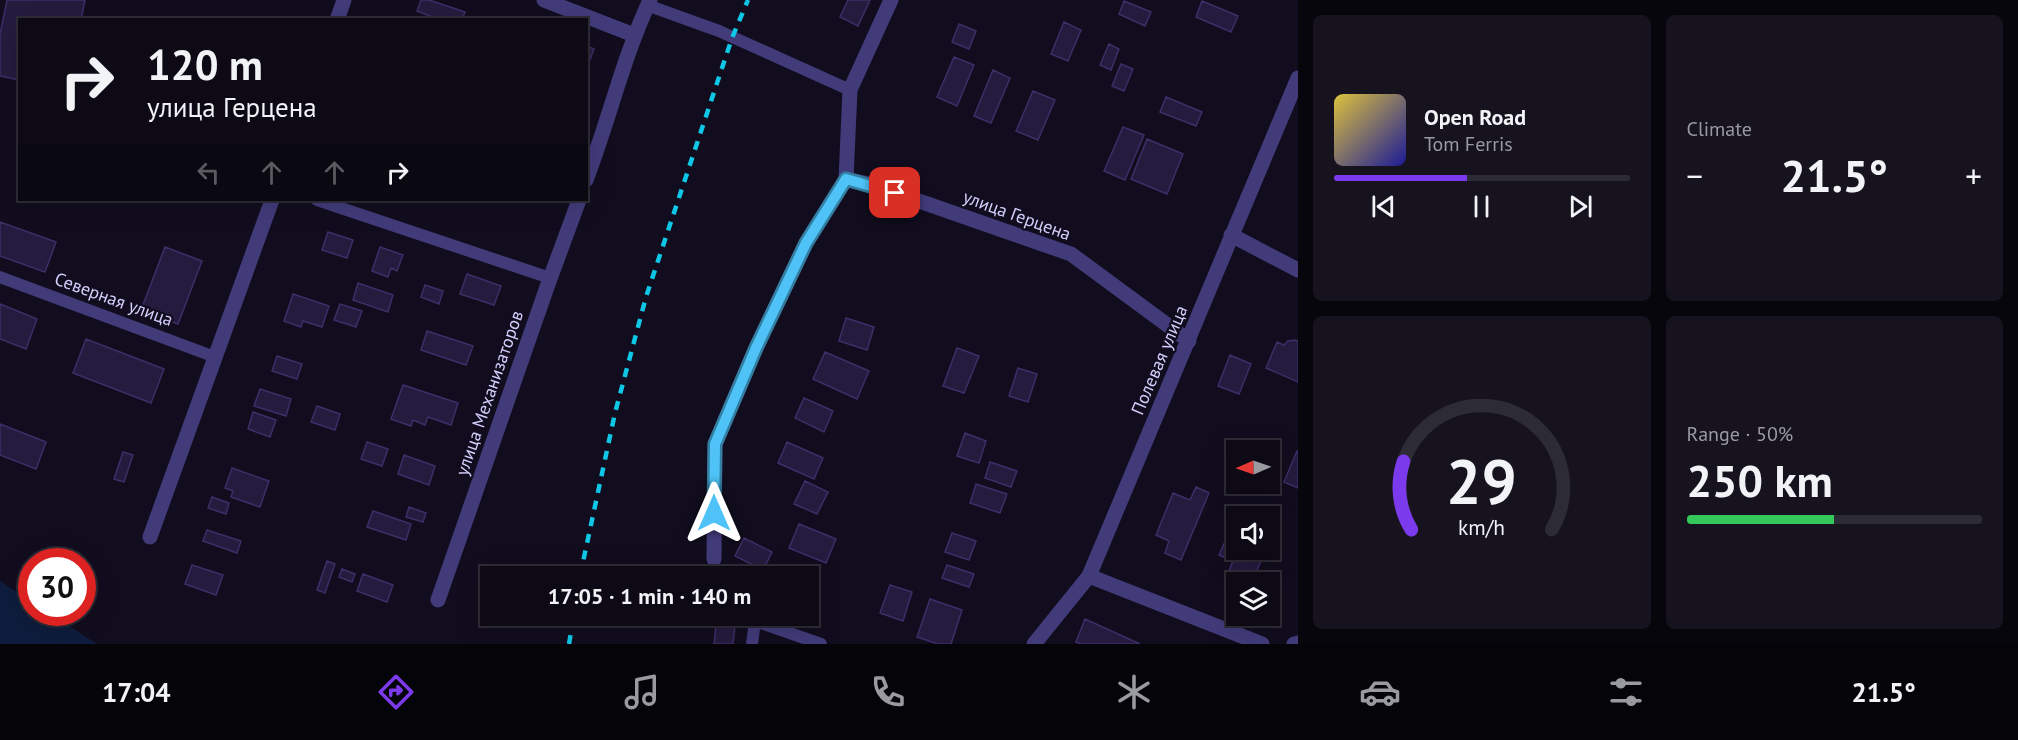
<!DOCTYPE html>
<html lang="en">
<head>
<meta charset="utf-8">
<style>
  :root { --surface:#0d0a16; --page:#16131f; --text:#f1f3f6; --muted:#9a9aa1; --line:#2d2b35; --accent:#7c3aed }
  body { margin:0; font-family:"PT Sans",sans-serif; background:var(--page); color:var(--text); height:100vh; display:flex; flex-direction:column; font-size:22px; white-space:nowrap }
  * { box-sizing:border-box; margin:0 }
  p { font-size:20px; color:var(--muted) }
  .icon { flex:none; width:33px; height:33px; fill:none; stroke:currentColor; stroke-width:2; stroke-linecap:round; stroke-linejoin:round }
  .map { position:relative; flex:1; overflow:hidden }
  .panel { display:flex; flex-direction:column; gap:15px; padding:15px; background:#07060c; width:720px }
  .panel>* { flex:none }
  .top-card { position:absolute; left:18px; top:18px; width:570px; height:183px; border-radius:0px; box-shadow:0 6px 24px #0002,0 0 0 2px var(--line); background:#0d0a16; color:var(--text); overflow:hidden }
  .needle { width:39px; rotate:268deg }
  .tools { position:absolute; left:1226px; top:440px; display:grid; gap:12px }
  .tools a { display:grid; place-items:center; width:54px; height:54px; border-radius:0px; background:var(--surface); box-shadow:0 6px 24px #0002,0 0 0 2px var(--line); font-size:30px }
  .speed { position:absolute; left:18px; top:548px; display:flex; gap:12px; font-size:30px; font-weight:700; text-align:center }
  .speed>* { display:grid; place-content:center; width:78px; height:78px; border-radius:50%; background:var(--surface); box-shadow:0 6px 24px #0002,0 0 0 2px var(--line); line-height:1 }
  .speed .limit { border:9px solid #d22; background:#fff; color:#111 }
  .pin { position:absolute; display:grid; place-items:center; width:51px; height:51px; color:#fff; margin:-26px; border-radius:12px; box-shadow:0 3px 9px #0006 }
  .me { position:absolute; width:66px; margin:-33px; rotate:0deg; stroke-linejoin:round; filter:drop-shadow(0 0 4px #0008) }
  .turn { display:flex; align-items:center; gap:21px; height:126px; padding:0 30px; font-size:27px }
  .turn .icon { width:78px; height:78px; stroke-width:2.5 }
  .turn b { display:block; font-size:42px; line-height:51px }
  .lanes { display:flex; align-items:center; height:57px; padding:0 30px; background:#0003; justify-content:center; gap:30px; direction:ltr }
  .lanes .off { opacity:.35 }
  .big { font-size:45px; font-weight:800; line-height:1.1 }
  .panel .card { flex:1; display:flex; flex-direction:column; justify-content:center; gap:9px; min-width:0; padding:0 21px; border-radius:9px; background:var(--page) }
  .panel .dial { align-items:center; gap:0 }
  .dial svg { height:156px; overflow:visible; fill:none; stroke:var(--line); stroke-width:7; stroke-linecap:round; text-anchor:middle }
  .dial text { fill:var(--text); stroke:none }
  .song { display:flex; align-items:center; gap:18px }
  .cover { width:72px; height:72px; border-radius:9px; background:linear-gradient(135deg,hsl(50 70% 55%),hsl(240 70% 35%)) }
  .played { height:6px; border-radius:3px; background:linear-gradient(90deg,var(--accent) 45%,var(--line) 45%) }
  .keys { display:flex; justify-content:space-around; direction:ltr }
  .heat { display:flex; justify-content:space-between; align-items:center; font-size:33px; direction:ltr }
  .charge { height:9px; border-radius:4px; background:linear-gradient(90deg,#34c759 50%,var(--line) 0) }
  .panel .tiles { flex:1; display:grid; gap:15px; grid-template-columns:repeat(2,1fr) }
  .trip { position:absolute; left:480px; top:566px; width:339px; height:60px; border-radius:0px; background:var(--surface); box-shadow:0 6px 24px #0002,0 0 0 2px var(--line); font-weight:800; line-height:60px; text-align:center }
  .dock { display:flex; height:96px; justify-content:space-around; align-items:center; background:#050409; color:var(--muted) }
  .dock .icon { width:42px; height:42px }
  .dock .current { color:var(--accent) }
  .dock b { font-size:27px; color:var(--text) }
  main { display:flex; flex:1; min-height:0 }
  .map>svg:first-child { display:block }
</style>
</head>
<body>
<main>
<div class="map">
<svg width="1298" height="644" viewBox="0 0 1298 644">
  <rect width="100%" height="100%" fill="#110d1e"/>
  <!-- water -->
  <path fill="#0e1d3d" d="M0,581L31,601L32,612H48L97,644H0Z"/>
  <!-- building -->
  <path fill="#241b3e" stroke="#3d2e68" stroke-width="1.5" d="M7,0H85L81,20H20V80L0,76V34Z
    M421,0H429L465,12L462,20H440L417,11Z
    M848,0H870L858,26L840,17Z
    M1124,1L1151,12L1145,26L1119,14Z
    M1202,1L1238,16L1231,32L1196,17Z
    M1064,22L1081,30L1068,61L1051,54Z
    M959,24L976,31L969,49L952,42Z
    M1109,44L1119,49L1111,70L1100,65Z
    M586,46L594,49L586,70Z
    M954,57L974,65L957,106L937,97Z
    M1121,64L1133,69L1124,91L1112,86Z
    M993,70L1010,78L991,123L974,116Z
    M1033,91L1055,100L1038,140L1016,131Z
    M1166,97L1202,112L1196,126L1160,112Z
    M1123,127L1144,135L1125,180L1104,171Z
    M1147,139L1183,154L1167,194L1131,179Z
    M0,222L56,242L45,272L0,256Z
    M328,232L353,240L347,258L322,250Z
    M165,247L202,261L178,324L141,310Z
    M380,247L403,255L397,271L391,268L388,277L372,271Z
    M467,274L501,286L494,305L460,294Z
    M358,283L393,295L388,312L353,300Z
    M425,285L443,291L439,304L421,297Z
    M293,294L329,306L322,327L303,321L301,327L284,321Z
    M0,304L37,319L26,349L0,339Z
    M340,304L362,311L356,327L334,320Z
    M846,318L874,327L867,350L839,341Z
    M427,331L473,346L466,365L421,350Z
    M86,339L164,369L151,403L73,373Z
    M1294,340L1298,341V382L1266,368L1277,342L1284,345L1288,341Z
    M957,348L979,356L964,393L943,386Z
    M825,352L869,371L857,399L813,379Z
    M1230,355L1251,364L1239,394L1218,386Z
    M277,356L302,364L297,379L272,371Z
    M1018,368L1037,374L1028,402L1009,396Z
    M403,385L458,403L451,425L428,417L425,425L413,420L411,426L391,419Z
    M260,389L291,399L286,416L254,406Z
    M804,398L833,411L824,432L795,418Z
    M317,406L340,414L335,430L311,422Z
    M253,412L276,420L270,437L248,429Z
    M0,424L46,442L36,469L0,455Z
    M965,433L986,441L979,463L957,456Z
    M367,442L388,449L382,466L361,459Z
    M787,442L823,458L814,479L778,463Z
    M1297,451H1298V488L1284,482Z
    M123,452L133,455L124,482L114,479Z
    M404,455L435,466L429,485L398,474Z
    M990,462L1017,471L1011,487L985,478Z
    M232,468L269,481L260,507L231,497L233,491L225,488Z
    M805,481L828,492L817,514L794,504Z
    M976,484L1007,494L1000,513L970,503Z
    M1196,487L1209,493L1181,560L1165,553L1169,541L1156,535L1173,493L1190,500Z
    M212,497L229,503L226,514L208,508Z
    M409,507L426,513L423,522L406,517Z
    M373,511L411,524L406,540L367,527Z
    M799,524L836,539L826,563L789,548Z
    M1232,526L1236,527V549H1266L1252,582L1228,573L1233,561L1219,555Z
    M207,530L241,541L237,553L203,541Z
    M952,533L976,541L969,560L945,552Z
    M744,538L772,552L763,570L735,556Z
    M327,561L335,564L325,593L317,590Z
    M192,565L223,575L216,595L185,584Z
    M947,565L974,574L969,587L942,578Z
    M342,569L355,574L352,582L339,577Z
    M363,574L393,585L387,602L357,591Z
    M890,585L912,592L903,621L880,613Z
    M930,599L962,610L951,644H938L917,637Z
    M717,615H736L733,644H714Z
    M1085,619L1140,644H1081L1076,642Z"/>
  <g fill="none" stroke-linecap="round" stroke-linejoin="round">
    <!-- lane -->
    <path stroke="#413b7a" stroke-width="12" d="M647,5L719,31L850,90
      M317,200L550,278
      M0,277L215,357
      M752,644L755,621L821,644"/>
    <!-- street -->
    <path stroke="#413b7a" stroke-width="15" d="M544,0L634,35
      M337,20L344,0
      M846,179L873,185L1071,254L1189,341
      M586,180C609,120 623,58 650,0
      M1231,235L1298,270
      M150,537L272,200
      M714,559L715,444L756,348L806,243L846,179L850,90L891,0
      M1089,576L1262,644
      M438,600L547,287L579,200
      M1034,644L1089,576L1298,78
      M1294,644L1298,643"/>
    <!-- rail -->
    <path stroke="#0ec7e7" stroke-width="4.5" stroke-dasharray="9 8" stroke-linecap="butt" d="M580,576L615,413L646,297L732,38L748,0
      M569,644L574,615"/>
  </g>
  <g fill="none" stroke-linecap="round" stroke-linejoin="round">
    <defs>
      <path id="route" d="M714,513L715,444L756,348L806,243L846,179L895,193"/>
    </defs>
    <!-- route casing -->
    <use href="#route" stroke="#337fa1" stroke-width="15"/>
    <!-- route -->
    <use href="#route" stroke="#4fc3f7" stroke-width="10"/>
  </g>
  <g text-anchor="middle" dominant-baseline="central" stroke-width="4.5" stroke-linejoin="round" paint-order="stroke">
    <!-- street labels -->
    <g font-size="18" fill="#d5cefc" stroke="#110d1e">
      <text transform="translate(1017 215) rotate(20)">улица Герцена</text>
      <text transform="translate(114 299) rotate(20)">Северная улица</text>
      <text transform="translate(1159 360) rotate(-67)">Полевая улица</text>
      <text transform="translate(489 393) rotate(-71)">улица Механизаторов</text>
    </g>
  </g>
</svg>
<div class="tools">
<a><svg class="needle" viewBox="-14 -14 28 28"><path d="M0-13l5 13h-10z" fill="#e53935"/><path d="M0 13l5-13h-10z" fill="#9a9aa1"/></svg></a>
<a><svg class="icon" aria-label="sound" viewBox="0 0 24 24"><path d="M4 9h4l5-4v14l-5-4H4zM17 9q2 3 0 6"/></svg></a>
<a><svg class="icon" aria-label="layers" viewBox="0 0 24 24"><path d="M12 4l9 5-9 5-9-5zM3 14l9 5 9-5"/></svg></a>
</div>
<div class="speed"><div class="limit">30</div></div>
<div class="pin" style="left:895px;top:193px;background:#d93025"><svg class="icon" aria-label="arrive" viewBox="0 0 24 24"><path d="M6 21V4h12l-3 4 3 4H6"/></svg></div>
<svg class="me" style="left:714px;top:513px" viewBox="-20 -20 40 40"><path d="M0-17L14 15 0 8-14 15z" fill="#4fc3f7" stroke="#fff" stroke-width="4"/></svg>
<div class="trip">17:05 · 1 min · 140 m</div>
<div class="top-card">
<div class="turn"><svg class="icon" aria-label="right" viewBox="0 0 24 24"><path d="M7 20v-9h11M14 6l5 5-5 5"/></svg><div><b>120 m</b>улица Герцена</div></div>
<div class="lanes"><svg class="icon off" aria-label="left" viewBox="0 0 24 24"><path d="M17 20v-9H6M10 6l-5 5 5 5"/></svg><svg class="icon off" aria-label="ahead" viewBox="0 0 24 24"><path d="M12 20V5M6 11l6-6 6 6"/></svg><svg class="icon off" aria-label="ahead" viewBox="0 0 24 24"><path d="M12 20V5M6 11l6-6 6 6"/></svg><svg class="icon" aria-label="right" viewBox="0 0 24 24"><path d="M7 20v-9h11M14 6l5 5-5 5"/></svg></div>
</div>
</div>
<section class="panel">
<div class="tiles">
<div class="card">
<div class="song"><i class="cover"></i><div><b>Open Road</b><p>Tom Ferris</p></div></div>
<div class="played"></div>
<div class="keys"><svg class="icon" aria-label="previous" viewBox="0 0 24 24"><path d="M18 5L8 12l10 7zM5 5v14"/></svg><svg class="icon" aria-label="pause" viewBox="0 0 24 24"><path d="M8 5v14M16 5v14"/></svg><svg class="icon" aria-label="next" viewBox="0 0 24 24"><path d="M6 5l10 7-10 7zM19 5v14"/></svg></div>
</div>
<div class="card"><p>Climate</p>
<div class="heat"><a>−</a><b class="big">21.5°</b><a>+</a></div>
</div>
<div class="card dial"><svg viewBox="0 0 100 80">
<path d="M14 69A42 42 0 1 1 86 69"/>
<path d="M14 69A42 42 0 0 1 10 34" stroke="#7c3aed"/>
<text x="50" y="56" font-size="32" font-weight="700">29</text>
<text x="50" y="72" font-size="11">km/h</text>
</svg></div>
<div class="card"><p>Range · 50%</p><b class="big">250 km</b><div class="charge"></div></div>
</div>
</section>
</main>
<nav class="dock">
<b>17:04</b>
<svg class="icon current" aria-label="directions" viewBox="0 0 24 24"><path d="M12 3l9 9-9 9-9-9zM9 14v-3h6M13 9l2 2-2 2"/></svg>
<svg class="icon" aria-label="music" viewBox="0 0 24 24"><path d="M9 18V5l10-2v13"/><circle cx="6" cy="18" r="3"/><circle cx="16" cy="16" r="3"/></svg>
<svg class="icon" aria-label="phone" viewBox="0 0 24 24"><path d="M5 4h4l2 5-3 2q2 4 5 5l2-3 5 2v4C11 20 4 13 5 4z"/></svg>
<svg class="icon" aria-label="climate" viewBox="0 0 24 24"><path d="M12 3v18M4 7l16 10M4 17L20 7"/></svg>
<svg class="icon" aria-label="car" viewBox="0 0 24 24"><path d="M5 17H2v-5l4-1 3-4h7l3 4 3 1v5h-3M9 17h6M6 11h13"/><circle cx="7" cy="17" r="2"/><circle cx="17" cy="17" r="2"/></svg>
<svg class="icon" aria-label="filters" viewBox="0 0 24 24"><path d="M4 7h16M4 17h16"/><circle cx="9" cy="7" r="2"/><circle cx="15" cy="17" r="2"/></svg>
<b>21.5°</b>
</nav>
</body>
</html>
